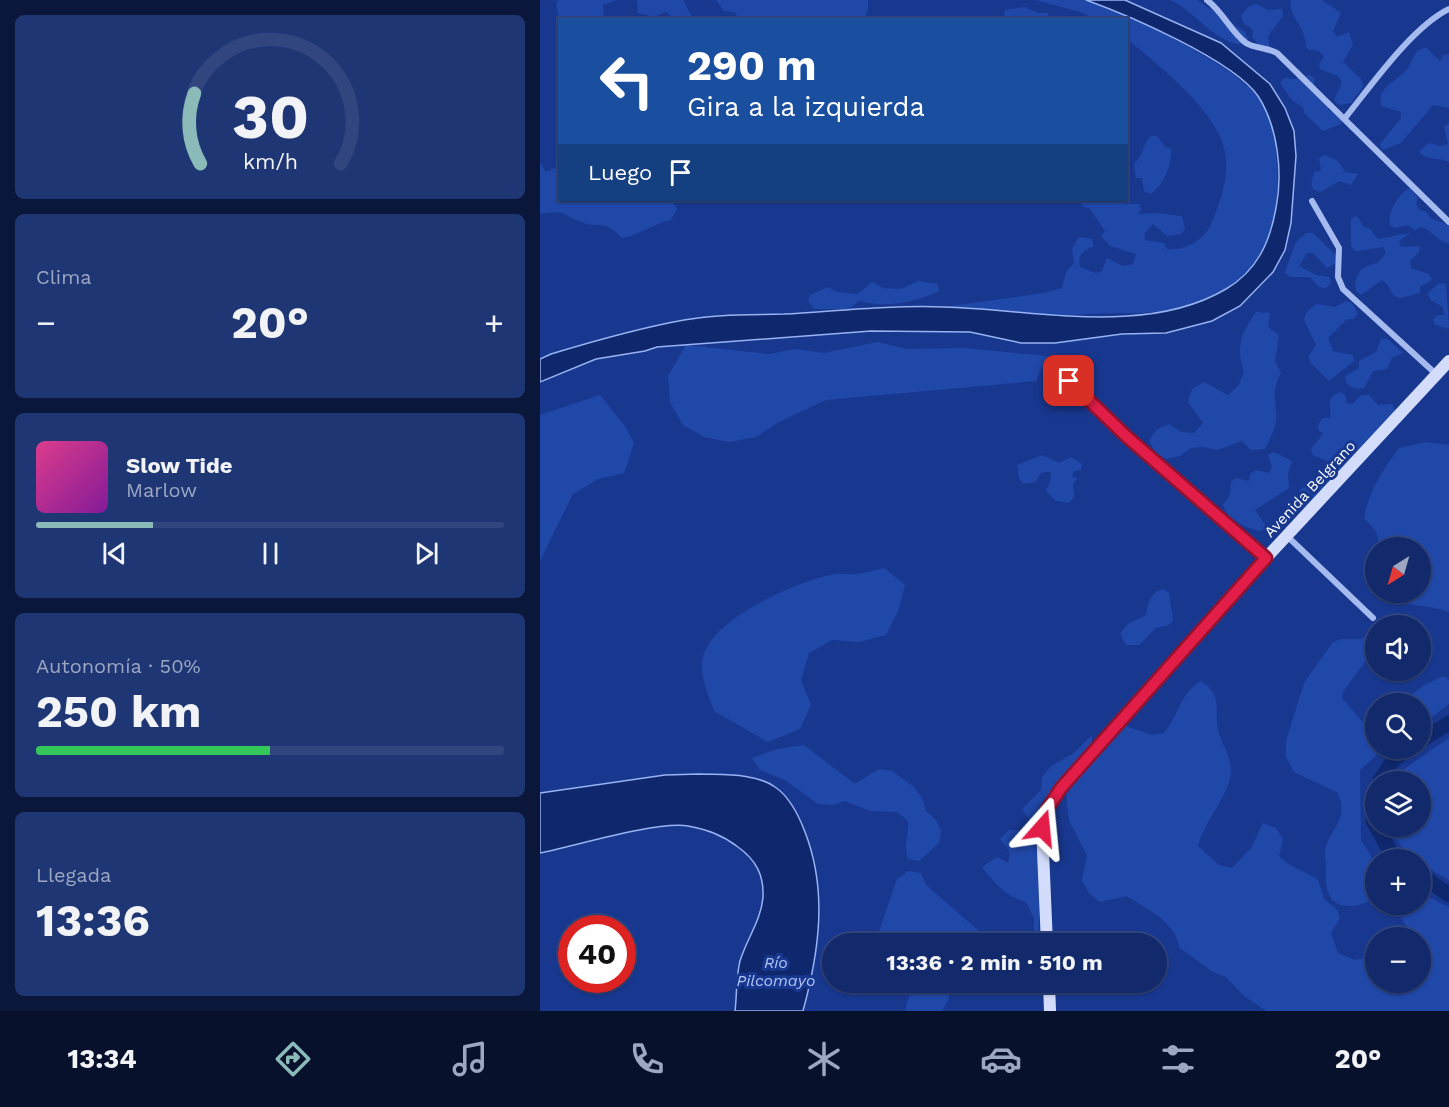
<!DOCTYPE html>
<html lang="es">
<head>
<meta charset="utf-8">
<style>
  :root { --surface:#122a6c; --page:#1f3674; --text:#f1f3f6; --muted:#9ca7c2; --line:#31467f; --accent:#8bbbb9 }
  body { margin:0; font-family:"Work Sans",sans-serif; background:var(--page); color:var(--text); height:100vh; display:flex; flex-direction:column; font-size:22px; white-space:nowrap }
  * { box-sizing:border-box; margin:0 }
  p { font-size:20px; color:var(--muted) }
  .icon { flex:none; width:33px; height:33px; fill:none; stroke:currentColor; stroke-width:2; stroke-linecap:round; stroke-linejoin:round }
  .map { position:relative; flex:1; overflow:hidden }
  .drawer { display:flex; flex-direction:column; gap:15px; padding:15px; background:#0a173b; width:540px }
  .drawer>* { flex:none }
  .top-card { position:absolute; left:18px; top:18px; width:570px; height:183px; border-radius:0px; box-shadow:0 2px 4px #0004,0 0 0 2px var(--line); background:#1a4fa0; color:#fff; overflow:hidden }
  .needle { width:39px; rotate:217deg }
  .tools { position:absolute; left:825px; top:537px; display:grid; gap:12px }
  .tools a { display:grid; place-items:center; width:66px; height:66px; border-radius:50%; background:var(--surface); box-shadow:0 2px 4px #0004,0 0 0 2px var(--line); font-size:30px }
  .speed { position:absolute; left:18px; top:915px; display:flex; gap:12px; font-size:30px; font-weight:700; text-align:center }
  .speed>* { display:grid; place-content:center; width:78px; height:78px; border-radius:50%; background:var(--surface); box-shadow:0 2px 4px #0004,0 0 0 2px var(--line); line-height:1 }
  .speed .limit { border:9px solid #d22; background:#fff; color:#111 }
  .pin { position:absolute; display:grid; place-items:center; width:51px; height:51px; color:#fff; margin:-26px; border-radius:12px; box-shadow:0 3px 9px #0006 }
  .me { position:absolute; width:66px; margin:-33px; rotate:18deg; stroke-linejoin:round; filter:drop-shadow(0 0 4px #0008) }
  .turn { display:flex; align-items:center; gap:21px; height:126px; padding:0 30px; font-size:27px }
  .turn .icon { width:78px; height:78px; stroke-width:2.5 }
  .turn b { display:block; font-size:42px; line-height:51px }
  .then { display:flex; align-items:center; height:57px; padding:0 30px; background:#0003; gap:12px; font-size:22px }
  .big { font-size:45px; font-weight:700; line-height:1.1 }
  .drawer .widget { flex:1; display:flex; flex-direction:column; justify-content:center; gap:9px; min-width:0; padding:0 21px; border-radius:9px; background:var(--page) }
  .drawer .dial { align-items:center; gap:0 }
  .dial svg { height:156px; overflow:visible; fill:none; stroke:var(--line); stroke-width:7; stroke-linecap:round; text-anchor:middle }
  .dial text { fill:var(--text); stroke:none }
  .song { display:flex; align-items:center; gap:18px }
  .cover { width:72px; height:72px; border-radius:9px; background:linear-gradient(135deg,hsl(330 70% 55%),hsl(290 70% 35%)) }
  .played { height:6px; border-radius:3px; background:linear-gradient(90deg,var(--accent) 25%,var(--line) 25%) }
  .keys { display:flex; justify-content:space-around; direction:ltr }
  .heat { display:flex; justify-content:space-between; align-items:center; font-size:33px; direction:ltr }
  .charge { height:9px; border-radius:4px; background:linear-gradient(90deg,#34c759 50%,var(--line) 0) }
  .trip { position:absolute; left:282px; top:933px; width:345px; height:60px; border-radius:30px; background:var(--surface); box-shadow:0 2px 4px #0004,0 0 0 2px var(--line); font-weight:700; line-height:60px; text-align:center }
  .tabs { display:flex; height:96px; justify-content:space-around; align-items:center; background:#07112b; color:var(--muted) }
  .tabs .icon { width:42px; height:42px }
  .tabs .active { color:var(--accent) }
  .tabs b { font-size:27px; color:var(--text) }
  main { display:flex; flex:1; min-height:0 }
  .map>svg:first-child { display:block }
</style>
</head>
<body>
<main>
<section class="drawer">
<div class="widget dial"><svg viewBox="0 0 100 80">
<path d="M14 69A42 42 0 1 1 86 69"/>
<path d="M14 69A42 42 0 0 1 11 33" stroke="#8bbbb9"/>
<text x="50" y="56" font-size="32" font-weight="700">30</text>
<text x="50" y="72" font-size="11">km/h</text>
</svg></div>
<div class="widget"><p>Clima</p>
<div class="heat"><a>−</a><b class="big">20°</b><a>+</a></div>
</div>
<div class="widget">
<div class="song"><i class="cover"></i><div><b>Slow Tide</b><p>Marlow</p></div></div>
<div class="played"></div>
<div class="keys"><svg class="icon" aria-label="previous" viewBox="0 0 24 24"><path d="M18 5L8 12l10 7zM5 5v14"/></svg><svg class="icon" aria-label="pause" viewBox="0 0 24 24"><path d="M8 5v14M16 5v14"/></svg><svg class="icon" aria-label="next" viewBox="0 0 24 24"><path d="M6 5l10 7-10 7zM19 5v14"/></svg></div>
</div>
<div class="widget"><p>Autonomía · 50%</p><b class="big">250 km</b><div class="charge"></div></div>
<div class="widget"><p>Llegada</p><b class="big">13:36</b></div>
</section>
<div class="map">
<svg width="909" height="1011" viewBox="0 0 909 1011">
  <rect width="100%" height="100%" fill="#183890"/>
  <!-- green -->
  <path fill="#2048a9" d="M18,0H77L63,5L64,16L69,19L20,20L19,36L16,32L19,18L16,4Z
    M97,0H143L153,19H134L126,12L113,17L98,13Z
    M176,0H328C328,8 329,14 322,19H198L195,12L184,11Z
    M496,0C512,0 531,0 546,0C580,7 696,68 716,94C732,115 736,142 737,167C740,229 723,278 661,302C634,312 610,313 581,313C554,313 527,316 499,316C468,315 436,310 404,307L504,293L522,288L526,272L534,263L532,249L539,237L552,239L554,246C543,251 537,254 540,267L555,273L562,271L567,258L583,266L593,264L596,254L570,246L561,236L565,231L550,209L543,207L537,200H578L585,204H599L601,210L597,214L616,213L642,216L645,229L641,234L627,236L613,224L604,234L605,240L624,243L627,249C644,251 665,240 671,224C681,200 689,178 685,152C678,111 617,64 587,39L586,20L555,19L540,12Z
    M630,0H657L705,32L710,44C676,48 659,13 630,0Z
    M751,0H782L801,13L793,31L797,37L809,32L813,45L803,62L822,80L823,87L811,103L799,105L794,100L802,82L798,76L780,69L779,63L784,58C781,51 777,49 769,50L766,47C766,25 748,18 751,0Z
    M716,4L728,10L742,9L743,16L728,36L730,49L726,54L712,37L713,30L703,22L701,16L709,6Z
    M485,7L498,13H508L509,19H466L464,17L465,10Z
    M886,48L900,61L903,55L909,54V108L893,105L861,143L842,150L840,144L861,118V112L841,106C837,85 858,82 868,68C874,59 873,49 886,48Z
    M769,75L774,78V89L789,103L788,110L805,118L801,124L783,131L764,113L763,107L752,100L740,83L744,78L755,79Z
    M909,123V162C898,157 888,161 879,152L888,143L901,146L908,144L904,127Z
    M611,136H617L625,147L631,149C632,164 624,186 610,194L604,191L602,178H596L594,164C604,154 603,143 611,136Z
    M785,155L798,161L805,172L818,174L811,185L799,181L781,192L774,190L771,185L774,172L781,171L779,158Z
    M0,162L6,172L19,166L20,200H132L137,209L131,220C112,224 100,235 82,238C64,219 63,229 44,223C20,215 30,210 0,214Z
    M870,188L878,198L876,204L880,210L887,212L890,218L909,225V244C898,241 892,230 881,227L875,230L868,225L855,228L850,225C847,213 859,193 870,188Z
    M817,216L824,227L830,229L838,239L870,233L859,241L861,247L880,246L879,252L870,261L871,268L889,274L892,280L880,287V293L861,298L854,296L847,284L842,280L821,295L816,291C813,275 822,265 838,263L846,253L843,247L816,251L811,246V219Z
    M766,233H773L797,256L798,262L787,268L773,253H767L759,266L776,275L789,277L791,283L786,288L779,287L770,277H750L745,272L756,242Z
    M379,281L398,284L399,291C380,301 341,310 320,300L309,309H274L268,301L270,295L288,287L297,292L318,294L332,282L343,288L361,289Z
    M899,283L906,284L909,329L895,325L893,319L898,315H904L903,307L891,300L887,294Z
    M806,301L812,303L818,314L813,319H807L788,338L793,351L813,355L814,361L789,381L770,362L769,356L776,345L764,320L766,313L776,304L795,307Z
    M716,312L730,313L728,327L739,335L735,361L741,373C728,398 740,406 735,426C733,434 728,442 725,449L711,450L702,441L677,450L664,447L651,448L640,456L626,459L615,452L609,441L616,430L629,424L641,432L654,433L663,423L648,402L652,389L664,382L688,395L698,386L704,372C695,346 702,332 716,312Z
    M841,339H848L863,353L852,358L847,369L833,371L824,388C816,390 812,388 806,383L805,376L819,368V361L836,352Z
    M338,342L366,349L424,348L507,356L496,381L286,400L239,422L216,437L189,442L164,437L143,425L130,402L128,376L146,345L229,354L255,349L284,353Z
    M801,392L806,396V403L812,404L822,395H829L838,405L852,404L855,410L852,417L767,508L760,509L756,504C757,479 779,484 792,470V463L773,455L771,449L783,434L778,429L779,423L783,418H790C792,406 784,397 801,392Z
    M60,395L85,426L94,443L84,473L58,479L33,494L0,561V415Z
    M886,442L909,445V612C885,603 866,609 844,593L880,592V548L838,547C840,534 834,527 824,519C827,494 844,468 859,448Z
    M734,452L752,461L748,474L749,488L715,510L726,526L722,531C707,529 688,520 683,505L690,495L691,482L696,478L709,481L710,474L716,470L729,473L732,467L728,455Z
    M502,455L519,463L531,457L542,464L541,470L534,471L532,476L537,479L533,484L534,497L529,503L516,501L506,491L511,479V472C502,471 499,473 496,482L483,484L479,478L477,465Z
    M344,568L365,585L358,611L346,635L319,642L292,640L269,653L261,680L271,705L260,729L228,742L174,711C168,695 159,674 163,657C173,618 254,583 290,575C298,572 308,575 317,574C326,573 335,570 344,568Z
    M623,589L629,593L633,620L629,625L616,628L599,645H586L580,634L588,624L606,615C608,603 610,593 623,589Z
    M831,634L835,636V648L803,692L802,698L826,726L835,724L836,748L843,749L820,770L821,840L835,863V900C827,901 817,907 809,906C785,906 785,882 786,864C786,860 784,854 785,850C790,828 809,822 798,793L754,772L746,757V741L764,683L792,643L801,639H821Z
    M903,676L909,679V704L881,725L880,704L861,703L883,686Z
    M661,681C683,696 674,707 678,730C681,743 691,756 691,770C691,795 664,820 658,846L679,865L692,868L711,848L723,823L736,828L743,840L739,856C749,867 765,871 778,880L784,899L797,910L800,918L791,933L798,953L814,960L835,956L836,982H880V938L864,937L867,927L856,910L848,905L880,904L881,893L909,907V1011H726L703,995L686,977L673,972L640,948C634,921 608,909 586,896L560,902L549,893L542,881L547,855L529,821L526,795C543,770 560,743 586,726L611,735L624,733C639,715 640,693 661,681Z
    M552,735V749L522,776L506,797V811L494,838L501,878L498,943H478L483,938L494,932V918L486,902C467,897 454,883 442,867L457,857L468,863L470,853L460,839L469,830H482L489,819L482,809L501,790L502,777L510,767L534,753Z
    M909,738V880L881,864L880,860L870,857L850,831L849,827L880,826V782L852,781L854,776Z
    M264,745L315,784L339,769L352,771L374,787L382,798L386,811L396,820L401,831L399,843L379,861L368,859C363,845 369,836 368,821L357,812L330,811L305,801L292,805L278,804L245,780L220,770L212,758L238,749Z
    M368,871L381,873L386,885L453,943H335L357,879Z
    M367,983H408L409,998L402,1011H365L370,993Z"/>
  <!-- water -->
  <path fill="#0f286d" stroke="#97b3f2" stroke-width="1.5" d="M546,0H585L681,43L730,84L745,108L754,131L756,156L751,223L745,250L733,272L700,306L672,321L626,333L582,334L515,343H481L430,332L331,331L117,347L105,351L56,359L0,382V359L11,354C54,341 99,328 144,320C176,314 211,315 244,314C297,311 351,305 404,307C492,309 605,337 686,289C717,271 730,242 736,208C743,173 738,127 718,96C693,60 588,15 546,0Z
    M160,774C183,775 216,773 235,787C250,797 259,816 265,832C288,891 279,952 263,1011H195C197,995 196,976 200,961C207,938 221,921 223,897C224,875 216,860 198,847C184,836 166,829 148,826C116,821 35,846 0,853V793L125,775Z"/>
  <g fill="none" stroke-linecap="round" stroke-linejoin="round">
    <!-- river -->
    <path stroke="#0f286d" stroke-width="15" d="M880,741L909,723
      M839,782L854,759L870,748
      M836,791L833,821L836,825
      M836,826L851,853L861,860
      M880,874L909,895"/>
    <!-- street -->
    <path stroke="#a5baef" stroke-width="6" d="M667,0C683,12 691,32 706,43C715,49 727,47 737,53L909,222
      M805,118C831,86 872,27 909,9
      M772,201L799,248L798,277L803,289L896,374
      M529,381L586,436L726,558
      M747,536L833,618"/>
    <!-- secondary -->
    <path stroke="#d3ddfb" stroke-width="12" d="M507,944L502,828L506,811L513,798L726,558L909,361
      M509,982L510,1011"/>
  </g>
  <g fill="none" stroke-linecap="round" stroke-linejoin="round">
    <defs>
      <path id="route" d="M502,828L506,811L521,788L726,558L586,436L529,381"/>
    </defs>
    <!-- route casing -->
    <use href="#route" stroke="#92132f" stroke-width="15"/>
    <!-- route -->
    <use href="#route" stroke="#e11d48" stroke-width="10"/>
  </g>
  <g text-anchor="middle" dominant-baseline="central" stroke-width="6" stroke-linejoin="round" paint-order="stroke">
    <!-- street labels -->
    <g font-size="15" fill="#fff" stroke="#183890">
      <text transform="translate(770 489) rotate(-47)">Avenida Belgrano</text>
    </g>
    <!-- water labels -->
    <g font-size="16" font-style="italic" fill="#b1c5f6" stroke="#183890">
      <text x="236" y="962">Río<tspan x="236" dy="18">Pilcomayo</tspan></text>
    </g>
  </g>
</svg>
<div class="tools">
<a><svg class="needle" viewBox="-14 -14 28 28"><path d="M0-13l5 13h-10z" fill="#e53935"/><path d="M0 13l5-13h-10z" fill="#9ca7c2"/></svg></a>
<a><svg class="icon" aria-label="sound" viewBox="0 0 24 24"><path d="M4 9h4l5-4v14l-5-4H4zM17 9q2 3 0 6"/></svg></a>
<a><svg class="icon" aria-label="search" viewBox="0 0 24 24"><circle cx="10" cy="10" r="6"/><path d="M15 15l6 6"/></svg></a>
<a><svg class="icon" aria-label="layers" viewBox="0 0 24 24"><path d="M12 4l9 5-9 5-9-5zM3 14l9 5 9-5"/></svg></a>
<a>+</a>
<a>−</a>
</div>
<div class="speed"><div class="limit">40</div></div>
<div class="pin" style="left:529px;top:381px;background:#d93025"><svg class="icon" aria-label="arrive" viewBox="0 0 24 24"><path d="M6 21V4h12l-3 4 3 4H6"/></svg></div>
<svg class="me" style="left:502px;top:828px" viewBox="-20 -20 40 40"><path d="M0-17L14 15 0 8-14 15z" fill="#e11d48" stroke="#fff" stroke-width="4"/></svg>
<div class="trip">13:36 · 2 min · 510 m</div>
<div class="top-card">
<div class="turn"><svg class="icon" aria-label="left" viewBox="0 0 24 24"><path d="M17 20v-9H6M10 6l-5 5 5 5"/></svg><div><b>290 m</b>Gira a la izquierda</div></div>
<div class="then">Luego<svg class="icon" aria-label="arrive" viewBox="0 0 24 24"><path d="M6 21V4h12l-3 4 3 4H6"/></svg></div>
</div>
</div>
</main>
<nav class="tabs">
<b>13:34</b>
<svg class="icon active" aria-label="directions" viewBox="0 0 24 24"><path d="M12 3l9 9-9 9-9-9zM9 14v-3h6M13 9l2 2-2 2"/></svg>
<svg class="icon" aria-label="music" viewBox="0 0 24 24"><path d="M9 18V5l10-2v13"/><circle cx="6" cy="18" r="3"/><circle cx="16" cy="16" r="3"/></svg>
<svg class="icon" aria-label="phone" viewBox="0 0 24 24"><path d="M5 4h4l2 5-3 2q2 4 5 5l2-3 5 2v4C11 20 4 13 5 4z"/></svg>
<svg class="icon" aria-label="climate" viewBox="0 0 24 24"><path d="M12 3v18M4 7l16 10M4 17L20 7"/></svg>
<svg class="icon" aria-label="car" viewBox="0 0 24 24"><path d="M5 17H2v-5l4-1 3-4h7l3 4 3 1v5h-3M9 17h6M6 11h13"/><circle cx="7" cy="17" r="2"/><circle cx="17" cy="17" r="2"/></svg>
<svg class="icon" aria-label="filters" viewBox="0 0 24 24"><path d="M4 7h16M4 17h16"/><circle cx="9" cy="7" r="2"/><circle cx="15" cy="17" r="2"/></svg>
<b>20°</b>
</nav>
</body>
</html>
